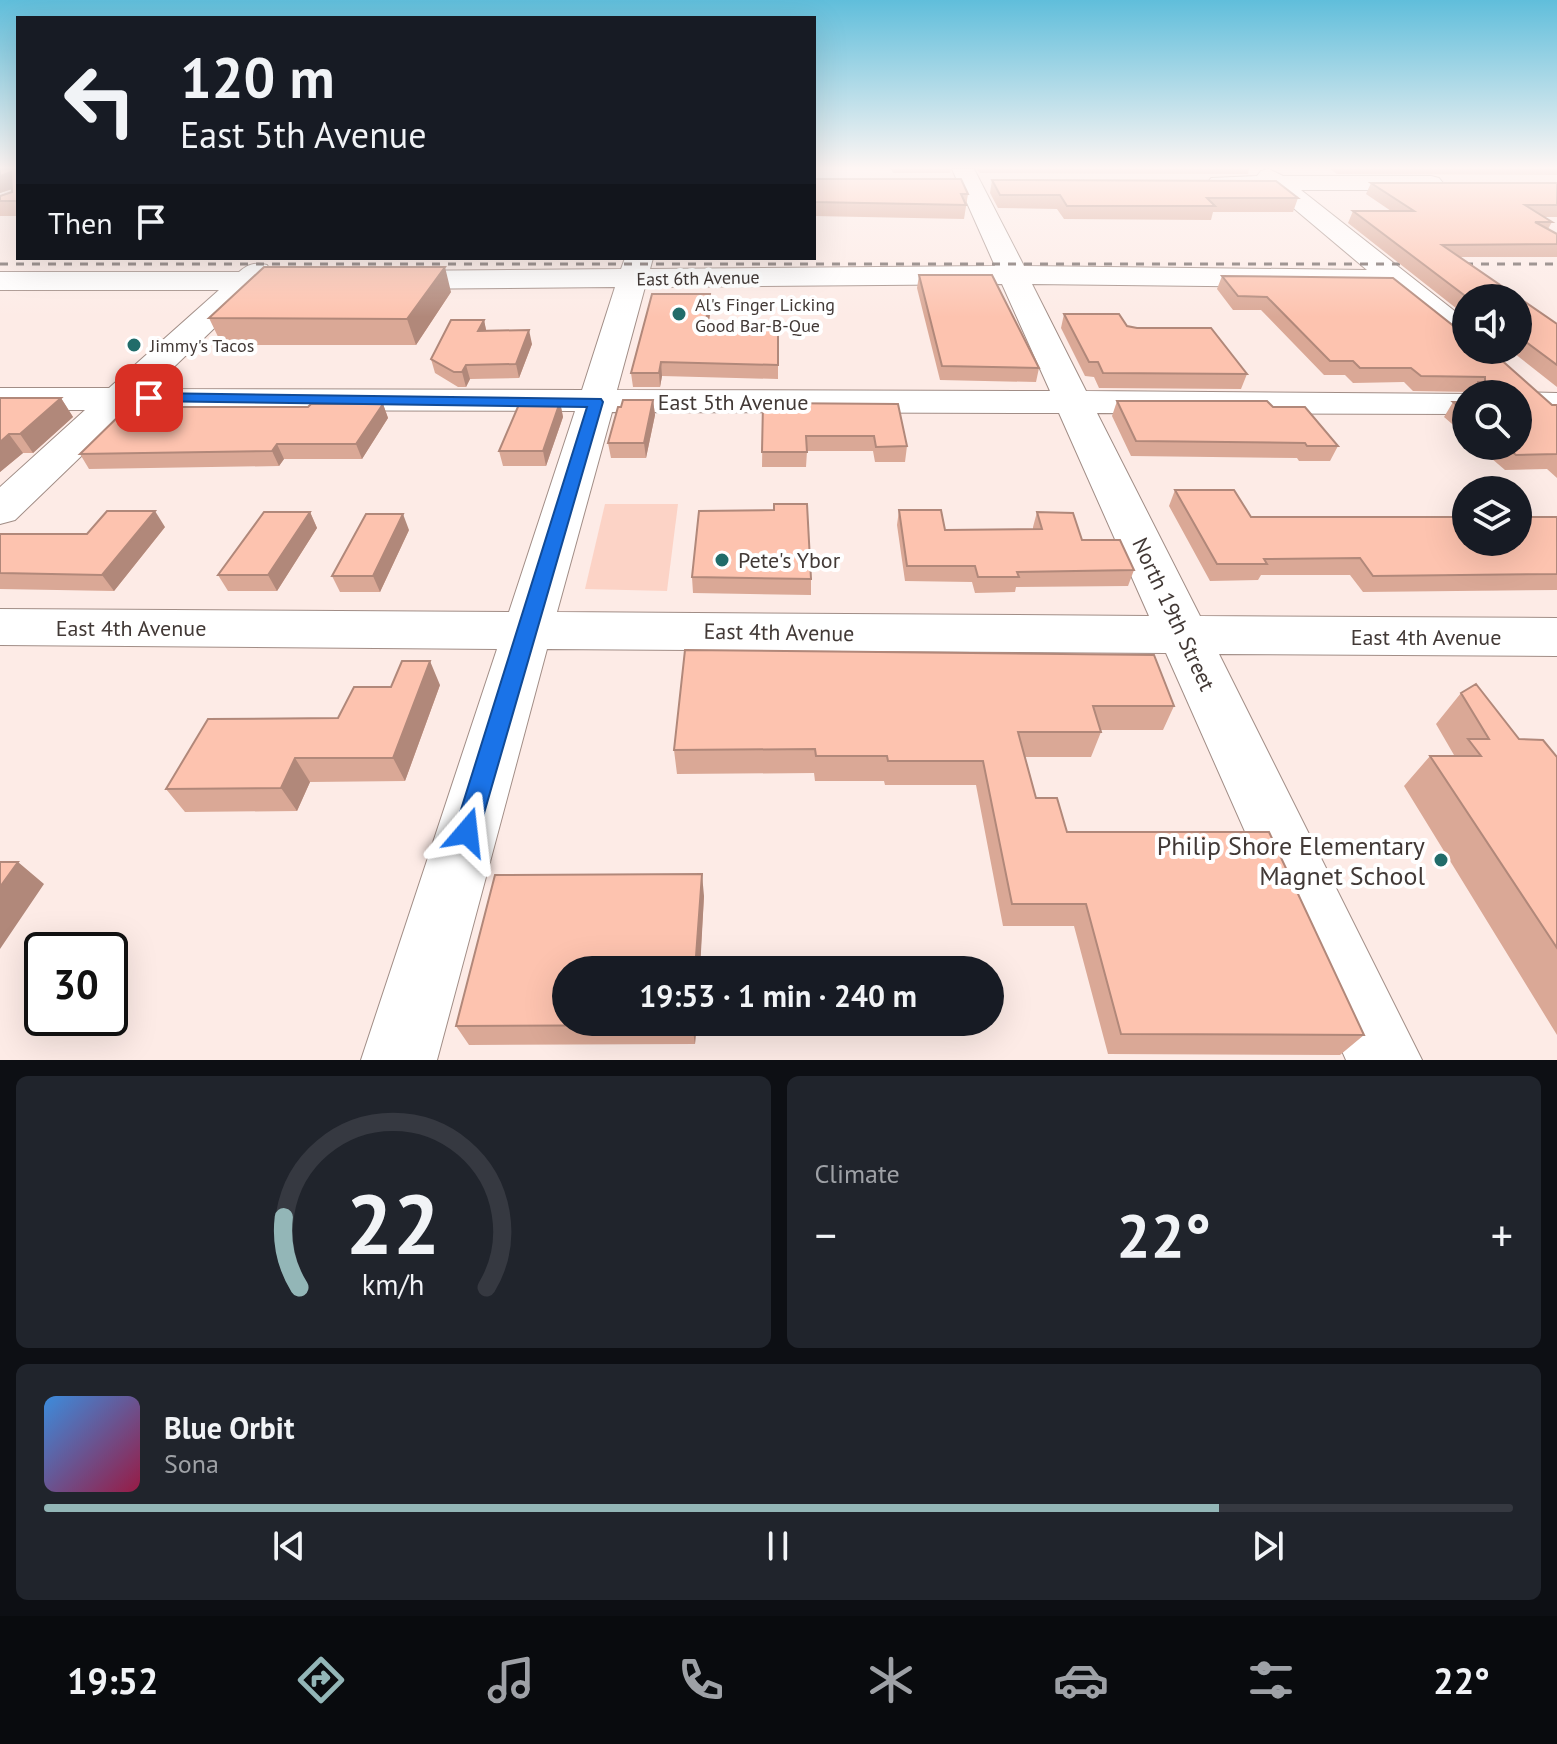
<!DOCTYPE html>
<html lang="en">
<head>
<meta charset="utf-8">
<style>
  :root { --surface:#171b24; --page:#20242c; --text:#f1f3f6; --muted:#9ea1a6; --line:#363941; --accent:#93b6b7 }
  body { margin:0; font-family:"PT Sans",sans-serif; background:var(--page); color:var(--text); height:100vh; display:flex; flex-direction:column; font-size:30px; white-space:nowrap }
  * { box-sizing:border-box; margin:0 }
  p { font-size:26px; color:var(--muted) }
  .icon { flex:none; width:44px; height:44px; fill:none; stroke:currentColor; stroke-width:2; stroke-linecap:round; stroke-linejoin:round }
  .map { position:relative; height:1060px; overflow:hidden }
  .panel { display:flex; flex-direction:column; gap:16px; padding:16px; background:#0d0f14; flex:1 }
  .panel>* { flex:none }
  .hud { position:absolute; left:16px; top:16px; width:800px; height:244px; border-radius:0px; box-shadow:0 8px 32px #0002; background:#171b24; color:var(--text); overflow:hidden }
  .buttons { position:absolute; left:1452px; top:284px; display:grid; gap:16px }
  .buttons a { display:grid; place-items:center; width:80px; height:80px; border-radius:50%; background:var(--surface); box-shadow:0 8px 32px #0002; font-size:40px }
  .speed { position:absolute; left:24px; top:932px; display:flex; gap:16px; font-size:40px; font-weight:700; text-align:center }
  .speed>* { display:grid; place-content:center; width:104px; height:104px; border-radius:50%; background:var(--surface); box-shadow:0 8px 32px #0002; line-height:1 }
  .speed .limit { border:4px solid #111; border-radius:12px; background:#fff; color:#111 }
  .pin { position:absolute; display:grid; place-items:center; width:68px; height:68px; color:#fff; margin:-34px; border-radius:16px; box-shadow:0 4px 12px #0006 }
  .me { position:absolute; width:88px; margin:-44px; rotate:17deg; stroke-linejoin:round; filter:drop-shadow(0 0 6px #0008) }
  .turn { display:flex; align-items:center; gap:28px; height:168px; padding:0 32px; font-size:36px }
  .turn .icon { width:104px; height:104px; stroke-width:2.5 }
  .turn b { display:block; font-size:56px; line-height:68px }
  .then { display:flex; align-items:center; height:76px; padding:0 32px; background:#0003; gap:16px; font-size:30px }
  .big { font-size:60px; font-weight:700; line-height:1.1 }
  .panel .widget { flex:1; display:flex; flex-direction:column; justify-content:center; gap:12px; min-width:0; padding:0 28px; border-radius:12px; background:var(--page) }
  .panel .dial { align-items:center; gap:0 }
  .dial svg { height:208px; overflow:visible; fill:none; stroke:var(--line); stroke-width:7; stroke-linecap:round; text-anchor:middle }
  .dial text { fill:var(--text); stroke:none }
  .song { display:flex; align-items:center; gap:24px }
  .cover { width:96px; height:96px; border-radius:12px; background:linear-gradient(135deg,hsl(210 70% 55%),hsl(340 70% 35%)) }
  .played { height:8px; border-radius:4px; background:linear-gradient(90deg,var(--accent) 80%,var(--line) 80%) }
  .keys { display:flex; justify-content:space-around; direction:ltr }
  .heat { display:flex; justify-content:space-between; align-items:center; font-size:44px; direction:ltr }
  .panel .tiles { flex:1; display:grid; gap:16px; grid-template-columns:1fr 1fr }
  .widget:last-child { grid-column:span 2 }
  .trip { position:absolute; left:552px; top:956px; width:452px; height:80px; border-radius:40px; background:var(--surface); box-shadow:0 8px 32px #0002; font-weight:700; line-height:80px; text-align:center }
  .tabs { display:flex; height:128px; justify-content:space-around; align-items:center; background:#090b0e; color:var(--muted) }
  .tabs .icon { width:56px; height:56px }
  .tabs .current { color:var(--accent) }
  .tabs b { font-size:36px; color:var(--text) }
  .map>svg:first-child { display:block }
</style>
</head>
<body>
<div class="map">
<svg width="1557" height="1060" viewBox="0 0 1557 1060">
  <rect width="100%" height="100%" fill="#fdebe6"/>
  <!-- green -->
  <path fill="#fcd3c6" d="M605,504H678L667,591L585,589Z"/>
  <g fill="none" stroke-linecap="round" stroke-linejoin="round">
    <defs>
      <path id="minor" d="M952,169H974L1024,266L1367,270L1272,190H1219L1211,188L1207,183L1211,178L1257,176L1261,171L1269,169L1283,176H1431L1439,178L1443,183L1439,188L1431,190H1301L1466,320V346L1454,343L1388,288L1032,284L1086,391L1474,394H1466V414L1097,413L1200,616L1557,618V656L1219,654L1422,1060H1346L1166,653L547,649L437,1060H361L497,649L0,645V609L509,612L575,411L129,410L15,520L0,524V487L85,410H0V388H109L219,290H0V272H239C248,264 255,262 267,265L271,272L319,275L324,281L319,287L254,290L151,389L582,390L615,287L390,289L380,286L375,280L380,274L390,271L621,269L625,258H653L650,269L995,266ZM1002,284L1050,391L617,390L645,287ZM612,412L1059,413L1149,616L557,612Z
        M1518,392L1557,393V415L1518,414V394H1510Z"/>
    </defs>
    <!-- minor casing -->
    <use href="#minor" stroke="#a18d86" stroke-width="2"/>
    <!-- minor -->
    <use href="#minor" fill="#fff" fill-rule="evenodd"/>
    <!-- rail -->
    <path stroke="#6c615e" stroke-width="3" stroke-dasharray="8 8" stroke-linecap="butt" d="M0,264H1421
      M1449,264H1557"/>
  </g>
  <!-- wall -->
  <path fill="#daa896" d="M0,169H18V216H0V196L12,192V189L0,193Z
    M891,169H951L950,173H893Z
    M976,169H1249L1248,174L980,173Z
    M1330,169H1557V175L1337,174Z
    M814,179L968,194L964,219L814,216Z
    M992,180L1298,198L1293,212H1213L1211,220L1064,219L1057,209L998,208L990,193Z
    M1371,183H1557V217H1545L1552,222L1548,229L1557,234V257H1460L1557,324V387L1510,350H1518V298H1466V316L1348,223L1353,211H1391L1366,194Z
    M919,275L1039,368L1036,382L940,380L917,288Z
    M1222,276L1460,331L1552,405H1557V478L1547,469L1505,470L1477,446H1518V394H1471L1472,392L1413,391L1404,382L1353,383L1345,375H1324L1261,310H1233L1217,289Z
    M451,292L416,345H222L209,318Z
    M710,294L711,307L708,328H778V379L662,376L660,387H633L631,373Z
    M1064,314L1127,326L1247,374L1241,389L1099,388L1094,377L1085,376L1061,328Z
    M484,320L486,331L532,344L519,378L470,379L466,387H458L435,373L431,359Z
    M0,398H61L73,417L33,453H23L0,472Z
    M653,400L655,415L646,458H611L608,443Z
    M1117,401L1273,407L1338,446L1330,461H1299L1297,458L1131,456L1112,416Z
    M560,402L563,417L546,466H503L499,451Z
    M1453,402H1466V436L1444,417Z
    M763,403L898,404L907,446L905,462H875L873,451H807L806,467H762Z
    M383,404L388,418L362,459H284L279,466L89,469L80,454L308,407Z
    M1175,490L1251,517H1557V590L1363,592L1350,575H1261L1258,580L1210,581L1169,506Z
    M899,510L945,530L1033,529V527L1037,512L1134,570L1128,586L1016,587L1015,592L975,593L972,582L905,581L897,525Z
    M310,512L317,528L277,591H228L218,575Z
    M165,527L114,591L0,589V534H87Z
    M409,530L380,592H340L332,576Z
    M692,577L811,579V595L693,593Z
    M685,650L1174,706L1163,730H1101V732L1091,757H1025L1036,798L1067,832L1364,1035L1340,1055L1108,1054L1074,926H1003L976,785H885L884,781H815L814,773L677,774L674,750Z
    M440,685L405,781L310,782L297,811L185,812L166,789L338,718L391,687Z
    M1461,693L1519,739L1557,757V1035L1404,786L1430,756L1454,755L1436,724Z
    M704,896L695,1044L469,1045L456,1026Z"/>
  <!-- shaded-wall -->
  <path fill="#b1887a" d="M11,172L18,187L0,193V176Z
    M445,267L451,292L416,345L407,319Z
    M710,294L711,307L706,341L705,328Z
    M484,320L487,334L478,331Z
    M529,330L532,344L519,378L516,364Z
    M661,362L662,376L660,387L659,373Z
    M466,365L470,379L466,387L462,372Z
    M61,398L73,417L33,453L20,434Z
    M653,400L655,415L646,458L644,443Z
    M560,402L563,417L546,466L543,451Z
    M383,404L388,418L362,459L356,444Z
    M9,434L23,453L0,472V442Z
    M277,444L284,459L279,466L272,451Z
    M155,511L165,527L114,591L102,575Z
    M310,512L317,528L277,591L268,575Z
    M403,514L409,530L380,592L373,576Z
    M430,661L440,685L405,781L393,758Z
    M295,758L310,782L297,811L281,788Z
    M18,862L44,884L0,949V887Z
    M702,874L704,896L700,970H695Z
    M692,1022H697L695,1044L692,1025Z"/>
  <!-- building -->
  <path fill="#fdc3af" stroke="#b1887a" stroke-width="2" d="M0,169H18V201H0V196L12,192L11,172L0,176Z
    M814,179H961L968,194H961L966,205L814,202Z
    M992,180L1276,181L1298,198H1207L1215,206H1067L1060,195H1000Z
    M1371,183H1557V205H1525L1552,222H1535L1557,234V244L1442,245L1557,324V365L1518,336V298H1468L1353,211H1414Z
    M264,267H445L407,319L209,318Z
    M919,275H992L1039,368L942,366Z
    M1222,276L1393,278L1460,331L1466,333V350H1490L1552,405H1557V454L1516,455L1505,446H1518V394H1478V382H1485V377L1421,376L1411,368H1360L1353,361H1330L1267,297L1238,296Z
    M652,294H710L705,328H778V365L661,362L659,373H631Z
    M1064,314H1119L1127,326L1137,328H1211L1247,374L1103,373L1098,362H1089Z
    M451,320H484L478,331L529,330L516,364L466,365L462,372H454L431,359Z
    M0,398H61L20,434H9L0,442Z
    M623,400H653L644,443H608L618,407H621Z
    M1117,401H1267L1273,407H1305L1338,446H1307L1305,443L1136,441Z
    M520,402H560L543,451H499Z
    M1453,402H1466V413Z
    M763,403L898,404L907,446L876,447L874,436H806L807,452H762Z
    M311,404H383L356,444H277L272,451L80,454L128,407H308Z
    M1175,490H1234L1251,517H1466V542H1518V517H1557V574L1373,576L1360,558L1264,559L1267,564H1217Z
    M774,504H807L811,579L692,577L699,511L774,510Z
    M899,510H941L945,530L1042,529L1037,512L1073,513L1082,540H1120L1134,570L1017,572L1019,577H978L975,566H907Z
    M107,511H155L102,575L0,573V534H87Z
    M264,512H310L268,575H218Z
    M366,514H403L373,576H332Z
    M685,650L1154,655L1174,706H1093L1101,732H1018L1036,798H1057L1067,832H1269L1364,1035L1121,1034L1086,904H1012L983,761H888L887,756H816L815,749L674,750Z
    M402,661H430L393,758H295L281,788L166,789L208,719L338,718L354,687H391Z
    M1476,684L1519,739L1543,740L1557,757V948L1430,756H1481L1468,739H1489L1461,693Z
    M0,862H18L0,887Z
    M702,874L695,970H566V1022H692V1025L456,1026L495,875Z"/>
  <!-- sky -->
  <linearGradient id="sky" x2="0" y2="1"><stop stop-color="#60bedb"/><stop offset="0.53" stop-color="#fef6f4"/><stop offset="1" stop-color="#fef6f4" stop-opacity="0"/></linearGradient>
  <rect width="1557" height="317" fill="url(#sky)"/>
  <!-- route -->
  <path fill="#1a73e8" stroke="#114b97" stroke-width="2" d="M149,393L601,399L603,402L476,841L467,844L458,841L454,832L587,407L143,401V395Z"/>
  <!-- markers -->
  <g fill="#216c6a" stroke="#fff" stroke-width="3">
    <circle cx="679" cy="314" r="8"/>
    <circle cx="134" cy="345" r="8"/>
    <circle cx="722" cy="560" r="8"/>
    <circle cx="1441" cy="860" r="8"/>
  </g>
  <g text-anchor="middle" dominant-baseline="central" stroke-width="8" stroke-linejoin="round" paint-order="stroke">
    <!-- far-street labels -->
    <g font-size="18" fill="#423936" stroke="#fff">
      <text transform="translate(698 278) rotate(-1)">East 6th Avenue</text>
    </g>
    <!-- far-poi labels -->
    <g font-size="18" fill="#423936" stroke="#fff" text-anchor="start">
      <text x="695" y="304">Al's Finger Licking<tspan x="695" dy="21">Good Bar-B-Que</tspan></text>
      <text x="150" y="345">Jimmy's Tacos</text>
    </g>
    <!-- street labels -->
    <g font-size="22" fill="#423936" stroke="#fff">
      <text x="733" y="402">East 5th Avenue</text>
      <text transform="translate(1174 614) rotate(65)">North 19th Street</text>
      <text x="131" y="628">East 4th Avenue</text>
      <text transform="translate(779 632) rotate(1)">East 4th Avenue</text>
      <text x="1426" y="637">East 4th Avenue</text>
    </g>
    <!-- poi labels -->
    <g font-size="22" fill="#423936" stroke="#fff" text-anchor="start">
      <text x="738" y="560">Pete's Ybor</text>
    </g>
    <!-- near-poi labels -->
    <g font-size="26" fill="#423936" stroke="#fff" text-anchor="end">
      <text x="1425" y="845">Philip Shore Elementary<tspan x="1425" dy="30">Magnet School</tspan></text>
    </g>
  </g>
</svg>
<div class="buttons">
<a><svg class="icon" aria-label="sound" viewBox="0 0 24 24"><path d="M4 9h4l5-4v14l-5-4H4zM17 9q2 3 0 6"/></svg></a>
<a><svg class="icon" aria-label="search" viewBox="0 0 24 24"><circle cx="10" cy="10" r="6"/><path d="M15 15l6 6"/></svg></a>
<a><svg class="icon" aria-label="layers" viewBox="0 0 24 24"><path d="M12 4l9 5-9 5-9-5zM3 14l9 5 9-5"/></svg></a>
</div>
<div class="speed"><div class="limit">30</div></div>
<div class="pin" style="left:149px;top:398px;background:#d93025"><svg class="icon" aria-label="arrive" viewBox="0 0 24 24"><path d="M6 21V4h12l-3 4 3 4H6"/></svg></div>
<svg class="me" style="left:467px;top:832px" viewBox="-20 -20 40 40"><path d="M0-17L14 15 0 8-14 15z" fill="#1a73e8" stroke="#fff" stroke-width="4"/></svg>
<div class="trip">19:53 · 1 min · 240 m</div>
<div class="hud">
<div class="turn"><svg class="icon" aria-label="left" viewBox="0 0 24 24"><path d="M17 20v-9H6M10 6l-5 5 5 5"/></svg><div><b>120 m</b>East 5th Avenue</div></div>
<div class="then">Then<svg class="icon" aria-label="arrive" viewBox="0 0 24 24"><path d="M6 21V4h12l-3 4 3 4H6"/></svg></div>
</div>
</div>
<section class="panel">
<div class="tiles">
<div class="widget dial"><svg viewBox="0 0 100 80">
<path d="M14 69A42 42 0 1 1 86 69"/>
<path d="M14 69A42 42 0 0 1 8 42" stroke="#93b6b7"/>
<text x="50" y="56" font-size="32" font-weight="700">22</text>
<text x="50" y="72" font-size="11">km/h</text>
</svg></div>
<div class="widget"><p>Climate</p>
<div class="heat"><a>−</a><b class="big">22°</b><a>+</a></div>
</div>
<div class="widget">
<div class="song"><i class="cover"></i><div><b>Blue Orbit</b><p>Sona</p></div></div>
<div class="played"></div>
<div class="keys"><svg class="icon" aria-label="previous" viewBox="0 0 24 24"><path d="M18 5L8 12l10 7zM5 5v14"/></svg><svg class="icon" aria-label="pause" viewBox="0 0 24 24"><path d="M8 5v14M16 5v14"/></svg><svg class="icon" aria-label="next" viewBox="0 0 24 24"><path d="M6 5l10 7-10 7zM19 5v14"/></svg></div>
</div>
</div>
</section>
<nav class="tabs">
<b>19:52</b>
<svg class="icon current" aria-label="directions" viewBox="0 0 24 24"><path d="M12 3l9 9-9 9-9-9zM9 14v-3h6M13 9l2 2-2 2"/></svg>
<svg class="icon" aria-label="music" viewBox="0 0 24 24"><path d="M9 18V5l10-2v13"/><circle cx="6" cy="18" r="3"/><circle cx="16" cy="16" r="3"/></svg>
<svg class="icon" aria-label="phone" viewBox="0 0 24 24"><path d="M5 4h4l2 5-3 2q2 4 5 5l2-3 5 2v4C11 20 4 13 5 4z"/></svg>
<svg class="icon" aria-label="climate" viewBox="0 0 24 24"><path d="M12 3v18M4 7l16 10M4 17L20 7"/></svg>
<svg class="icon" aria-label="car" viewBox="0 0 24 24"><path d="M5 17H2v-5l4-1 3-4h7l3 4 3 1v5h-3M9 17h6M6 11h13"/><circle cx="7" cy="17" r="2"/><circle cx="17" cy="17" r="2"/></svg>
<svg class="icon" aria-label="filters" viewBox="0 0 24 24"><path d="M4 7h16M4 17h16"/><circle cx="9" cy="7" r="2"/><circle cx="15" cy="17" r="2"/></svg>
<b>22°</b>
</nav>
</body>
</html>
